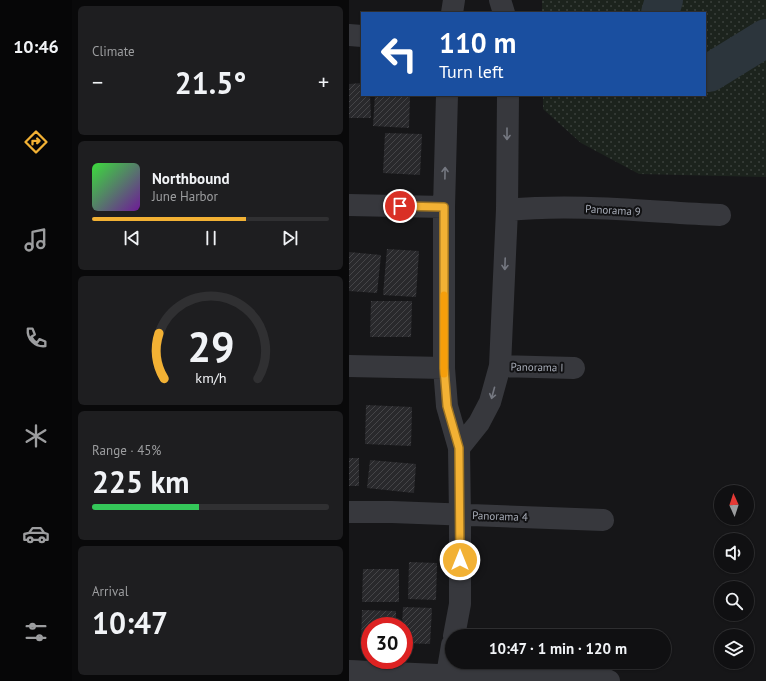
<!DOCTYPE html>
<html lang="en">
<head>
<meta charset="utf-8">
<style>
  :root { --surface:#101012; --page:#1e1e20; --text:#f1f3f6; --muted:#9c9d9f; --line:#303032; --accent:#f2b134 }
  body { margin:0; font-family:"PT Sans",sans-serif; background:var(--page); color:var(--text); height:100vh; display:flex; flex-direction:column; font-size:15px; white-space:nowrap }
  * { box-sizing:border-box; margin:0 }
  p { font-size:13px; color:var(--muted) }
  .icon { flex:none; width:22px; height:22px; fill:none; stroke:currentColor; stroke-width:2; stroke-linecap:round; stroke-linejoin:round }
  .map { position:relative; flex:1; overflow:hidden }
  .sheet { display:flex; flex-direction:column; gap:6px; padding:6px; background:#09090a; width:277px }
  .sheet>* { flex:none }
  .hud { position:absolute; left:12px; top:12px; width:345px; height:84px; border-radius:0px; box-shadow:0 1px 3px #0004,0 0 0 1px var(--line); background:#1a4fa0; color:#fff; overflow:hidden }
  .needle { width:26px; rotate:357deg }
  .controls { position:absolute; left:365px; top:485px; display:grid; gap:8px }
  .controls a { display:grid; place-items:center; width:40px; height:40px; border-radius:50%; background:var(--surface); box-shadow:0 1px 3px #0004,0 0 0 1px var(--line); font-size:20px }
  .speed { position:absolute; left:12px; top:617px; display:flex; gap:8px; font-size:20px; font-weight:700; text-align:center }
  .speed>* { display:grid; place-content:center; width:52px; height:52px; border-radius:50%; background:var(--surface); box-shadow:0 1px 3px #0004,0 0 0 1px var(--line); line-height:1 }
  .speed .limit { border:6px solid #d22; background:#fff; color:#111 }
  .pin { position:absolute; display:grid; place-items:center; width:34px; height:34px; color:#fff; margin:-17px; border:2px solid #fff; border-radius:50%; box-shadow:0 1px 4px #0007 }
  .me { position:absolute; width:44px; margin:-22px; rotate:0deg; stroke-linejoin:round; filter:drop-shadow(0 0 3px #0008) }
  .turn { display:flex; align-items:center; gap:14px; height:84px; padding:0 12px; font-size:18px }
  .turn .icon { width:52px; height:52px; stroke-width:2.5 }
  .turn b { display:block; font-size:28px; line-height:34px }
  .big { font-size:30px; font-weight:600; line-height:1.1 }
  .sheet .widget { flex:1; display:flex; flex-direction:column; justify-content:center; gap:6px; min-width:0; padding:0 14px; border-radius:6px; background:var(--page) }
  .sheet .dial { align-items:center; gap:0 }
  .dial svg { height:104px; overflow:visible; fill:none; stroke:var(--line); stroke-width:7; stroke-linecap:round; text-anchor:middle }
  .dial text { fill:var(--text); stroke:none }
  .song { display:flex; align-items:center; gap:12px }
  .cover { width:48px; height:48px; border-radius:6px; background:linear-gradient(135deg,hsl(120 70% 55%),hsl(280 70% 35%)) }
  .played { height:4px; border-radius:2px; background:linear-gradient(90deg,var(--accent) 65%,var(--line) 65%) }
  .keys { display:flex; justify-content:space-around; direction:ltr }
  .heat { display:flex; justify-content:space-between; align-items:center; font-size:22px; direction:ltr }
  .charge { height:6px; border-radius:3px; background:linear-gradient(90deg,#34c759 45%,var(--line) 0) }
  .trip { position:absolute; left:96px; top:629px; width:226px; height:40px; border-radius:20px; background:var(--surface); box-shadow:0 1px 3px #0004,0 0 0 1px var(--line); font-weight:600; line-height:40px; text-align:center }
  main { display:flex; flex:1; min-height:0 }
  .tab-bar { display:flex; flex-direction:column; width:72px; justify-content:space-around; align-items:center; background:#060607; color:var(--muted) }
  .tab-bar .icon { width:28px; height:28px }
  .tab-bar .selected { color:var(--accent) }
  .tab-bar b { font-size:18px; color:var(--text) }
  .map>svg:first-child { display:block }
</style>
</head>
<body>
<main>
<nav class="tab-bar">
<b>10:46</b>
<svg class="icon selected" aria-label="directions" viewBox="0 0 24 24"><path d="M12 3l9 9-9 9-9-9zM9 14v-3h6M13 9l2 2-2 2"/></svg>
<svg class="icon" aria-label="music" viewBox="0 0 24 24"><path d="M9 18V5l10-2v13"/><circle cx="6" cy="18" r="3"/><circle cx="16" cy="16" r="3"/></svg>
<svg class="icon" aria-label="phone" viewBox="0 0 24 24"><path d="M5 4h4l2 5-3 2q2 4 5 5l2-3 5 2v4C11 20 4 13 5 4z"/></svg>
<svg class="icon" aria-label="climate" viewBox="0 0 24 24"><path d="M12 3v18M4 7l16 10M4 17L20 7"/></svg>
<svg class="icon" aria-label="car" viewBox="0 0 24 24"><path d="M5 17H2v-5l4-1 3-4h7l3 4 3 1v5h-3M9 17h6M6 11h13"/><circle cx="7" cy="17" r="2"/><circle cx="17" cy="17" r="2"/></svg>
<svg class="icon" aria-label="filters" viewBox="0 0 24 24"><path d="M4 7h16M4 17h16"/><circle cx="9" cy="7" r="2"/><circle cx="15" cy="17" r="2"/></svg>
</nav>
<section class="sheet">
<div class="widget"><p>Climate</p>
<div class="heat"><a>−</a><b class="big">21.5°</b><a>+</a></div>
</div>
<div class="widget">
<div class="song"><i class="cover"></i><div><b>Northbound</b><p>June Harbor</p></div></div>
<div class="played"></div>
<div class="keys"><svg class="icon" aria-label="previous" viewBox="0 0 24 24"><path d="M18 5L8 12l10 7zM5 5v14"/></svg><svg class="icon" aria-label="pause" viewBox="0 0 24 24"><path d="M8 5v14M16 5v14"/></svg><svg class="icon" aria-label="next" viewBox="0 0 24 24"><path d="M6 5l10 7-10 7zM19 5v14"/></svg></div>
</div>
<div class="widget dial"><svg viewBox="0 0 100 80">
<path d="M14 69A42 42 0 1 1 86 69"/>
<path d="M14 69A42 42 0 0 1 10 34" stroke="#f2b134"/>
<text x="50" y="56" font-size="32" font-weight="700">29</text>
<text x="50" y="72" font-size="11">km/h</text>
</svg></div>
<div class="widget"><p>Range · 45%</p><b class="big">225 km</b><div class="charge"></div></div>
<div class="widget"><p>Arrival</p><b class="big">10:47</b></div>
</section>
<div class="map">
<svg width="417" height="681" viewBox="0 0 417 681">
  <defs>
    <pattern id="grass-dots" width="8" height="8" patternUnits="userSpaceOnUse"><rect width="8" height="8" fill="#1c231d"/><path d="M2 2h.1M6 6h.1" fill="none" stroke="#3a403c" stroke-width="1.8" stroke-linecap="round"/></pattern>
    <pattern id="building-hatch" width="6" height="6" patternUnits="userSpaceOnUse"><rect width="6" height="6" fill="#29292c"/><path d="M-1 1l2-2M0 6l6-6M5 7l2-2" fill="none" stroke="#454548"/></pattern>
  </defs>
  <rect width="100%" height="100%" fill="#161618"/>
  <!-- grass -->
  <path fill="url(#grass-dots)" d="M193,0H417V177L290,174L232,143L194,109V95H356V13H193Z"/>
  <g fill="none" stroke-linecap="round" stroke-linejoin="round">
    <!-- river -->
    <path stroke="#2c353c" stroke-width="38" d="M311,13L315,0
      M356,72L360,73L417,38"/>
  </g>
  <!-- building -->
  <path fill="url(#building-hatch)" d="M13,83V95H21L22,118H0V84Z
    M26,95H61L60,128L24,126Z
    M36,133L73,134L71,175L34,173Z
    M38,249L70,251L67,297L34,295Z
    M0,252L32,255L28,293L0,291Z
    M22,301H63L62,337H21Z
    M17,405L63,407L62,446L16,444Z
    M0,458H10V486H0Z
    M21,460L67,464L65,493L18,488Z
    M60,562L88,563L87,600L59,599Z
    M14,569H50V602H13Z
    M54,607L83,608L81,644L55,643V626H53Z
    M13,610L47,611V626H21V644H12Z"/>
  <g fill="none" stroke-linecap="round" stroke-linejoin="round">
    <!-- minor -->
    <path stroke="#37383d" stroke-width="22" d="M151,0L155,13
      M103,13L105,0
      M0,35L13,36
      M98,95L95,207V368L98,406L110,448L111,515V604L105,636
      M0,205L95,207
      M158,210C228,203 300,212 371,215
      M0,366L95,368
      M151,366L225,368
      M110,448L130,423L141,402L151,366L158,210L159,95
      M0,512H43L254,520
      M0,671C70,674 139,678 208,677C222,677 249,673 260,681
      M97,681L103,645"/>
  </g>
  <!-- one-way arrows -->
  <defs><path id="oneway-shaft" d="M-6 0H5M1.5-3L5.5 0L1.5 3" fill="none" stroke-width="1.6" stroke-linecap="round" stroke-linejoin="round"/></defs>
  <g stroke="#757881">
    <use href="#oneway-shaft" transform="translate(158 134) rotate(90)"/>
    <use href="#oneway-shaft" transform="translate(96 173) rotate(-89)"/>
    <use href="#oneway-shaft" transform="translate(156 264) rotate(92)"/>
    <use href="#oneway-shaft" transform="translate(144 393) rotate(105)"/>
  </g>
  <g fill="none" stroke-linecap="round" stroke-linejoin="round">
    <defs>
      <path id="route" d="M51,206L95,207V368L98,406L110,448L111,560"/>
    </defs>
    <!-- route casing -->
    <use href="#route" stroke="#9d7322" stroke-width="10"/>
    <!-- route -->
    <use href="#route" stroke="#f2b134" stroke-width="7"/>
    <!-- slow -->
    <path stroke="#f59e0b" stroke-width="7" d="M95,295V374"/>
  </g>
  <g text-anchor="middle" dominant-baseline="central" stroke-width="4" stroke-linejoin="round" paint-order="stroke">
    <!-- street labels -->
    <g font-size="11" fill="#a8adb8" stroke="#111113">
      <text transform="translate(264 210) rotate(3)">Panorama 9</text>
      <text transform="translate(188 367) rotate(1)">Panorama I</text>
      <text transform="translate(151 516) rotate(2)">Panorama 4</text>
    </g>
  </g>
</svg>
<div class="controls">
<a><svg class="needle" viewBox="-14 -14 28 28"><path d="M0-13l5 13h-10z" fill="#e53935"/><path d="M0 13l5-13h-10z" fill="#9c9d9f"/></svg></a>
<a><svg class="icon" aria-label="sound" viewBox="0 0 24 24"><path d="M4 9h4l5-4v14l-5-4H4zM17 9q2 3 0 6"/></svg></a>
<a><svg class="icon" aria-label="search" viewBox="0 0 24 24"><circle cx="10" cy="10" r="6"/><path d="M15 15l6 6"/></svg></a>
<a><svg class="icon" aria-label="layers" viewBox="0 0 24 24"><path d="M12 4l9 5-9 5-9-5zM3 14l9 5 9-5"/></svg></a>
</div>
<div class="speed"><div class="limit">30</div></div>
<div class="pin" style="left:51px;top:206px;background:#d93025"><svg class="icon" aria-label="arrive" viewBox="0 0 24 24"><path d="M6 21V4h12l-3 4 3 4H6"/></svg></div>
<svg class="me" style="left:111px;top:560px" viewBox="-20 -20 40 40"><circle r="17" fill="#f2b134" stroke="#fff" stroke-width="3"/><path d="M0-11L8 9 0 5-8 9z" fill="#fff"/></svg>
<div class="trip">10:47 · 1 min · 120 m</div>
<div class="hud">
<div class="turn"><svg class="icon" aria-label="left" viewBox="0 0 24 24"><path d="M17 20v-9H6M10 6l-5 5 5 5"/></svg><div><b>110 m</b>Turn left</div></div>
</div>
</div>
</main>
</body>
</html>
